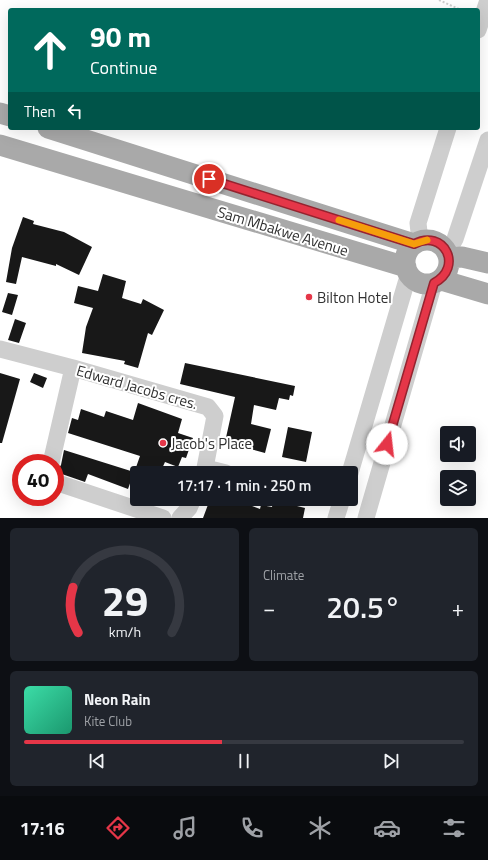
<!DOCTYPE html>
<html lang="en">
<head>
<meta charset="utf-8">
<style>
  :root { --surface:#171b24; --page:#20242c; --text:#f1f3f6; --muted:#9ea1a6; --line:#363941; --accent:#e53648 }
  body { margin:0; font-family:"Titillium Web",sans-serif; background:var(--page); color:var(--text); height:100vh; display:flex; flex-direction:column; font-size:15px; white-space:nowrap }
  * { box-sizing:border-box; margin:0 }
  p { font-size:13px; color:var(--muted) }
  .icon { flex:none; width:22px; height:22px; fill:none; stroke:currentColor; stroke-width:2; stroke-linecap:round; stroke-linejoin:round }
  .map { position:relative; height:518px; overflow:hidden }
  .side { display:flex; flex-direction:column; gap:10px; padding:10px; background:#0d0f14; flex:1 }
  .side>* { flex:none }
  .hud { position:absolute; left:8px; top:8px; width:472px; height:122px; border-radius:4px; box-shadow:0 4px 16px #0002; background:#00695c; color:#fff; overflow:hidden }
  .fabs { position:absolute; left:440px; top:426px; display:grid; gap:8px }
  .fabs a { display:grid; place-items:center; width:36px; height:36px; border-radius:4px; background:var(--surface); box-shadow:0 4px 16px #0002; font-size:20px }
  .speed { position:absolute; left:12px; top:454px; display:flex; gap:8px; font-size:20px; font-weight:700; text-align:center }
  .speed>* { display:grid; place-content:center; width:52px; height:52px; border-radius:50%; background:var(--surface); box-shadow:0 4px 16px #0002; line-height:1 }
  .speed .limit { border:6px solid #d22; background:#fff; color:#111 }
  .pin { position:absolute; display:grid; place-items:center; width:34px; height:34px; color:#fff; margin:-17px; border:2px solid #fff; border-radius:50%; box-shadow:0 1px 4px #0007 }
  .me { position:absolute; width:44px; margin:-22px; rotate:16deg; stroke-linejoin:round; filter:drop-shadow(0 0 3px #0008) }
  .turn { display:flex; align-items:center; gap:14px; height:84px; padding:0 16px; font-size:18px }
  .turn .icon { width:52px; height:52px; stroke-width:2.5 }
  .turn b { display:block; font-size:28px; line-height:34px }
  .then { display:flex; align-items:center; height:38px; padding:0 16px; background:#0003; gap:8px; font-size:15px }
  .big { font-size:30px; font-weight:600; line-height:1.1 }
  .side .tile { flex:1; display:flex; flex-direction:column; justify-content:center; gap:6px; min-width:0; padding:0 14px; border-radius:6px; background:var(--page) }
  .side .dial { align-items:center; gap:0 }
  .dial svg { height:104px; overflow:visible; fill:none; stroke:var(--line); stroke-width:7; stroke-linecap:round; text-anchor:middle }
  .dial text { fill:var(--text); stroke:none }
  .song { display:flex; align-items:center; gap:12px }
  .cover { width:48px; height:48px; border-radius:6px; background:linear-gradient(135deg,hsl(160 70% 55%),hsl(160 70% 35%)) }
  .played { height:4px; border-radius:2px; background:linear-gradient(90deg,var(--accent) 45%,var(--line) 45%) }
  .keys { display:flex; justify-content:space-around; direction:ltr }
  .heat { display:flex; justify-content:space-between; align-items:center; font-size:22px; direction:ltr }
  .side .tiles { flex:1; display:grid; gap:10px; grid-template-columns:1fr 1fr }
  .tile:last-child { grid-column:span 2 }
  .trip { position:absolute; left:130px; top:466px; width:228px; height:40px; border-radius:4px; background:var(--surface); box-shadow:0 4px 16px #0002; font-weight:600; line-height:40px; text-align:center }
  .dock { display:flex; height:64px; justify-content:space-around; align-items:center; background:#090b0e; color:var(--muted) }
  .dock .icon { width:28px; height:28px }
  .dock .selected { color:var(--accent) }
  .dock b { font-size:18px; color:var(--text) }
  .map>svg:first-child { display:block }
</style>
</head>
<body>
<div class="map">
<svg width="488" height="518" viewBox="0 0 488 518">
  <rect width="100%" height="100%" fill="#fff"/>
  <!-- building -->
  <path fill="#181818" d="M23,217L34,221L33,224L64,232L92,247L79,275L56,264V266L22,257L16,284L6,282L12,248Z
    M103,274L126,281L122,298L141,304L143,299L164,310L152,335L148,333L138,368L124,364L125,361L82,353L86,327L93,308L74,303L78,286L98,291Z
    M8,293L18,295L12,315L2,312Z
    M15,319L26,323L19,343L8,340Z
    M185,363L295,386L293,396L290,395L289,400L279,398L276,410L254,405L251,424L271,429L265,453L225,442L235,397L180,384Z
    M0,373L20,379L2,443H0Z
    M34,373L47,378L43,388L30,382Z
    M138,403L182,419L178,433L193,438L186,458L182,457L178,467L165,462L160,473H134L140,456L68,433L72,418L78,420L81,409L104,417L106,411L133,420Z
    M288,427L312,432L306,462L282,457Z
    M64,450L134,472L128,489L88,474L85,482L56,472L61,465Z
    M221,499H234L260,509L261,505L272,507L273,500L305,508L303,518H203L209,502L219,506Z"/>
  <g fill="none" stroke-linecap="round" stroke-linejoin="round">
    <!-- path -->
    <path stroke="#cecece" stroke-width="2" stroke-dasharray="2 2" stroke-linecap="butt" d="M439,0L461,10"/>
    <!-- minor -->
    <path stroke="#cecece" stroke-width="17" d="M478,30L488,0
      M420,241L418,223L448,128
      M448,252L455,239L488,140
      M0,349L73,368L208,407L215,416L204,473
      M51,463L73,368
      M206,468L226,473
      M350,473L409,273
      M55,482L163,518
      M180,518L189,508L193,499
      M336,518L342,499
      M366,518L434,283"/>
    <!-- major -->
    <path stroke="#a9a9a9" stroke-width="21" d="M0,113L10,116
      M48,128L414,244
      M0,145L406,267
      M405 262a22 22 0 1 1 44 0a22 22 0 1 1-44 0Z
      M449,258L462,257L488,263
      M441,280L488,294"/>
  </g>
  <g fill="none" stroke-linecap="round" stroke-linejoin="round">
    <defs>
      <path id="route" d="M209,179L414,244C444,228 464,267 434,283L387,444"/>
    </defs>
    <!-- route casing -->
    <use href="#route" stroke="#95232f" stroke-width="10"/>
    <!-- route -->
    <use href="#route" stroke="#e53648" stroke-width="7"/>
    <!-- slow -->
    <path stroke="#f59e0b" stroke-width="7" d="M339,220L414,244L427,240"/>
  </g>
  <!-- markers -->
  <g fill="#e53648" stroke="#fff" stroke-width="1.5">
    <circle cx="309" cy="297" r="4"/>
    <circle cx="163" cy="443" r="4"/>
  </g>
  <g text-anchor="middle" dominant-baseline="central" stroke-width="4" stroke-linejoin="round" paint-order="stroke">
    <!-- street labels -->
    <g font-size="15" fill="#313131" stroke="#fff">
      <text transform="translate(283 231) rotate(17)">Sam Mbakwe Avenue</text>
      <text transform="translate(137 387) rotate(16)">Edward Jacobs cres.</text>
    </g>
    <!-- poi labels -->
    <g font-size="15" fill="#313131" stroke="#fff" text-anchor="start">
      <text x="317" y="297">Bilton Hotel</text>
      <text x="171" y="443">Jacob's Place</text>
    </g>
  </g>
</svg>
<div class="fabs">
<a><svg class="icon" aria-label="sound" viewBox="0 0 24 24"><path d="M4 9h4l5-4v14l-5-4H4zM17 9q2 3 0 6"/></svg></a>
<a><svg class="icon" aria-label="layers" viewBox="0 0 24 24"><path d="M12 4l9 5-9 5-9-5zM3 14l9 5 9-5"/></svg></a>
</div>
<div class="speed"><div class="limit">40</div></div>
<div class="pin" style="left:209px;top:179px;background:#d93025"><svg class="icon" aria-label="arrive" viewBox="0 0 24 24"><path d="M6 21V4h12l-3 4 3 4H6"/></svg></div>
<svg class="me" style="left:387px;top:444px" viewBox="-20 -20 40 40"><circle r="19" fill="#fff"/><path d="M0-13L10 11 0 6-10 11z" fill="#e53648"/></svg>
<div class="trip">17:17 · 1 min · 250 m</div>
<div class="hud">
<div class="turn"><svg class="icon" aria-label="ahead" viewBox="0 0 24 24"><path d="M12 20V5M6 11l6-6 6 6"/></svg><div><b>90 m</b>Continue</div></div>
<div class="then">Then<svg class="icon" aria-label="left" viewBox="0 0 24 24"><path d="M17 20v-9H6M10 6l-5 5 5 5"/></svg></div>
</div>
</div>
<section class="side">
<div class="tiles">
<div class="tile dial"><svg viewBox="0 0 100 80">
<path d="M14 69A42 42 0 1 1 86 69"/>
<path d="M14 69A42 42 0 0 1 10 34" stroke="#e53648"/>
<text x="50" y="56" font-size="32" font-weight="700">29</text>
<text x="50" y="72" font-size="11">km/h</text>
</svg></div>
<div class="tile"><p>Climate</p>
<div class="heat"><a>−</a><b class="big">20.5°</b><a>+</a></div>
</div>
<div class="tile">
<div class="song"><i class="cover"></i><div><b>Neon Rain</b><p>Kite Club</p></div></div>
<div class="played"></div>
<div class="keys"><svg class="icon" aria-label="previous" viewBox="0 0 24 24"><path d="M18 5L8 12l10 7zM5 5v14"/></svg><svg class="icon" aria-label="pause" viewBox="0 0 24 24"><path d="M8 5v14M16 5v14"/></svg><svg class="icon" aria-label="next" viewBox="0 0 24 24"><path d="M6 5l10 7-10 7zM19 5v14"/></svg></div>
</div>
</div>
</section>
<nav class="dock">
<b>17:16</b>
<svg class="icon selected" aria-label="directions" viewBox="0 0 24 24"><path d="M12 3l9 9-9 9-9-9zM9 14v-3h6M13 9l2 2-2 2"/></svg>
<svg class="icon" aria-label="music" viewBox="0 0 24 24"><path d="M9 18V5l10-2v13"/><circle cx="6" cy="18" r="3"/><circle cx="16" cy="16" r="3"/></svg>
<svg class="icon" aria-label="phone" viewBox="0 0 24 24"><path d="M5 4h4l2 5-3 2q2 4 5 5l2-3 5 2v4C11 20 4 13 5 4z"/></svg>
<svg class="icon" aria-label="climate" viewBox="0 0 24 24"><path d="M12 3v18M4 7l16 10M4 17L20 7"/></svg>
<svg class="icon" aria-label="car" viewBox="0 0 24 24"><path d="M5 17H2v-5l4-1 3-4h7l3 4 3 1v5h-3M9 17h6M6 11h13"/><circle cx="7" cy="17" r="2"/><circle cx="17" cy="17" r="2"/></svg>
<svg class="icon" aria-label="filters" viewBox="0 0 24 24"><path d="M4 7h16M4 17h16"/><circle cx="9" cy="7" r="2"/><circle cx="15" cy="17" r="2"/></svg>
</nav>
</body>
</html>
